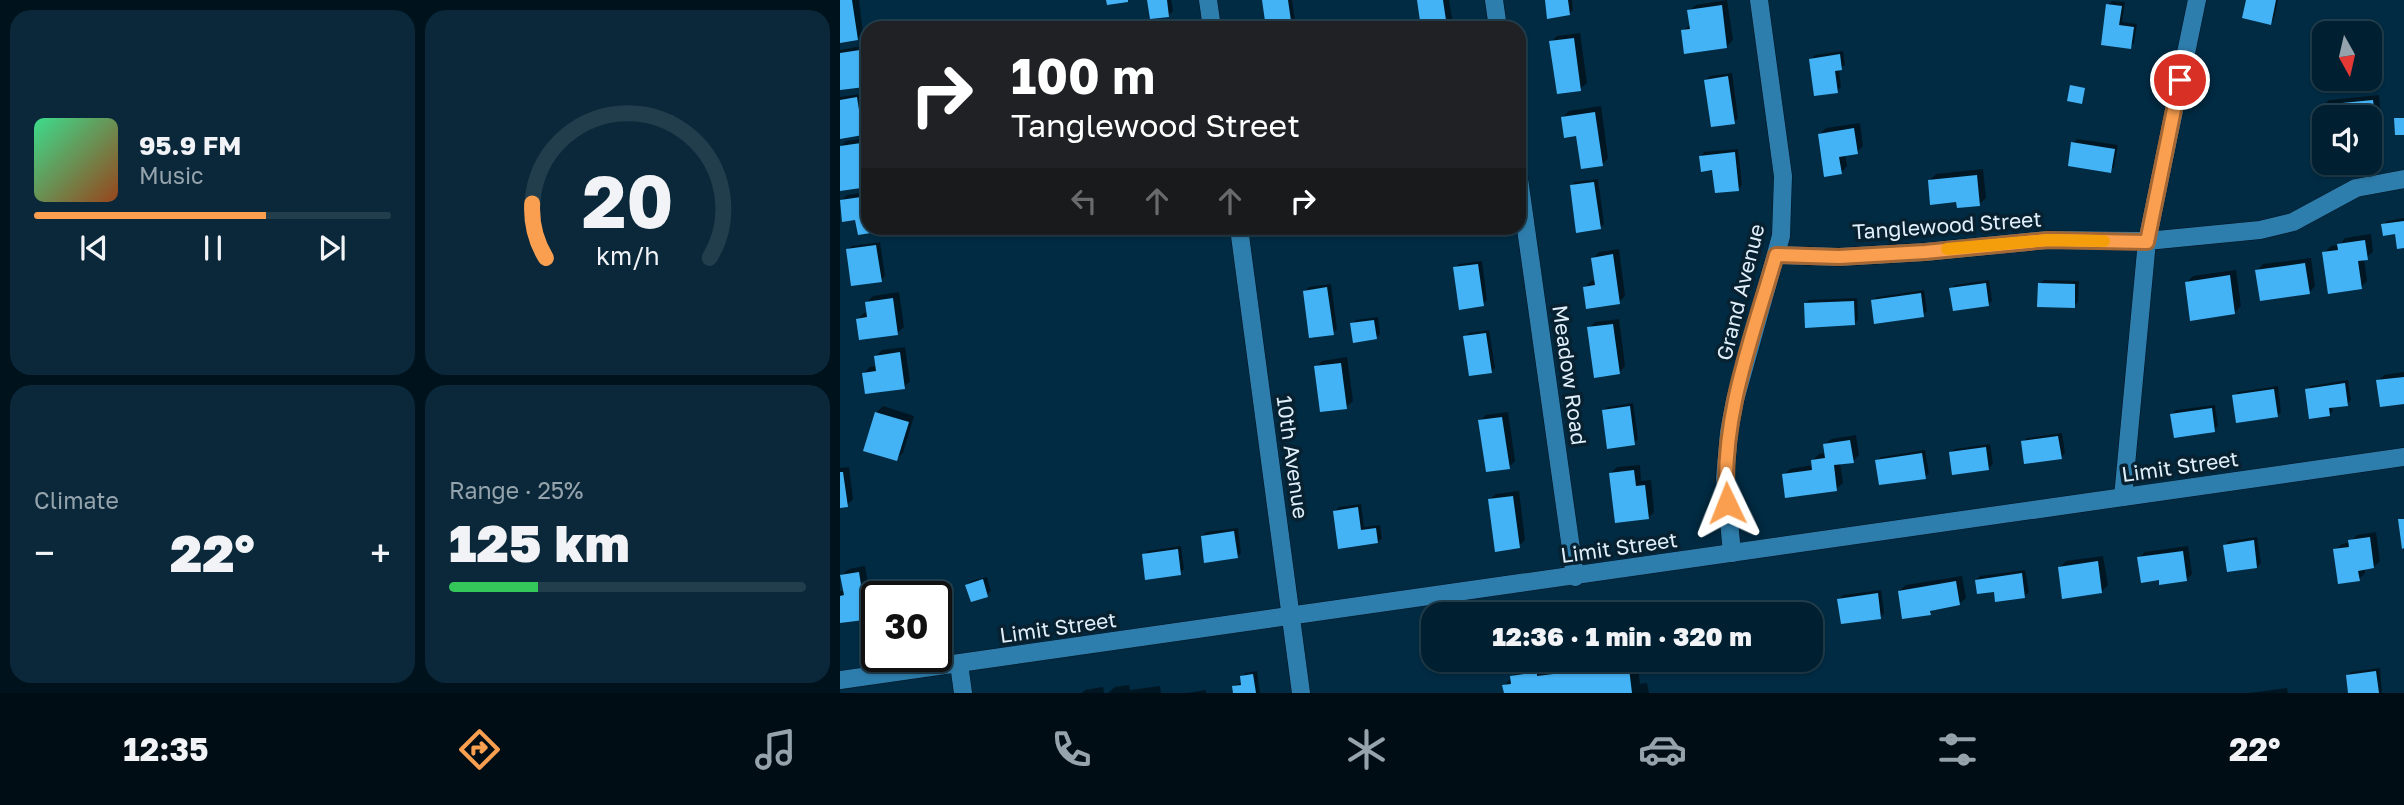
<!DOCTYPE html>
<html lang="en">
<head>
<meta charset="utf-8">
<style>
  :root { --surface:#002032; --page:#0a283a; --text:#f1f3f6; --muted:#95a3ac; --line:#223e4d; --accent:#fa9f50 }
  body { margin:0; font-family:"Golos Text",sans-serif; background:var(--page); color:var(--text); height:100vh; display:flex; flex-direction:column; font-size:26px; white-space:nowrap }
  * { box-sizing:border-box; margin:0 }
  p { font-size:23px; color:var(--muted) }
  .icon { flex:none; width:38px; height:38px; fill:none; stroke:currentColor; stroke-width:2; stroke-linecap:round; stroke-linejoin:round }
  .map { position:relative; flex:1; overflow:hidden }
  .side { display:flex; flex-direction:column; gap:10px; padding:10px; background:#00121c; width:840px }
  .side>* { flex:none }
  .guide { position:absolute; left:21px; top:21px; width:665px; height:214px; border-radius:21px; box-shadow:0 2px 5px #0004,0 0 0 2px var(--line); background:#202124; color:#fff; overflow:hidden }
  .needle { width:46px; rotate:172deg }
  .buttons { position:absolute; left:1472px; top:21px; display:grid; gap:14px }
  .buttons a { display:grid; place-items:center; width:70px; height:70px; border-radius:14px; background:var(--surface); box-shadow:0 2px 5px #0004,0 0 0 2px var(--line); font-size:35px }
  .speed { position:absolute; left:21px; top:581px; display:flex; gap:14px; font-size:35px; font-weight:700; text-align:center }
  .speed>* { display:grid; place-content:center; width:91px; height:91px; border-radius:50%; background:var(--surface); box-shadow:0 2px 5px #0004,0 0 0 2px var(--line); line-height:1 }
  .speed .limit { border:4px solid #111; border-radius:10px; background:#fff; color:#111 }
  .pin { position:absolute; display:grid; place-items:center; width:60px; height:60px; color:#fff; margin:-30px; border:4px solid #fff; border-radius:50%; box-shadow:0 2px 7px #0007 }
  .me { position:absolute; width:77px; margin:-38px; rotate:358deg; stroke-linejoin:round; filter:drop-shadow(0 0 5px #0008) }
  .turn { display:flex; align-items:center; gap:24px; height:147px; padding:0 35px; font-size:32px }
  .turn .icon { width:91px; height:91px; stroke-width:2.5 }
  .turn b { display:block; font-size:49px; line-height:60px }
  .lanes { display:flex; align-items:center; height:66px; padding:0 35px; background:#0003; justify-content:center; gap:35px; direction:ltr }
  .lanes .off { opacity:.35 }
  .big { font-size:52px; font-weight:800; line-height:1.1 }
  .side .widget { flex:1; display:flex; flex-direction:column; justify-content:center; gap:10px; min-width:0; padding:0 24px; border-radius:21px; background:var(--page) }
  .side .dial { align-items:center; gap:0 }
  .dial svg { height:182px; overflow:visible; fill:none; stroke:var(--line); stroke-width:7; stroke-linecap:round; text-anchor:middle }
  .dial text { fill:var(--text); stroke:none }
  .song { display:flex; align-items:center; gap:21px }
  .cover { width:84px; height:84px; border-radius:10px; background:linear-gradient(135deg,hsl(150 70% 55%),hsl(20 70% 35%)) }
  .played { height:7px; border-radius:4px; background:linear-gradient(90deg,var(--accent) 65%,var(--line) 65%) }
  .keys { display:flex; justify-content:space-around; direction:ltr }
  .heat { display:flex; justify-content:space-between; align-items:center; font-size:38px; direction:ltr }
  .charge { height:10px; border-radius:5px; background:linear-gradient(90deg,#34c759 25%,var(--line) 0) }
  .side .tiles { flex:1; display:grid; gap:10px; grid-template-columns:repeat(2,1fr) }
  .trip { position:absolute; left:581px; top:602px; width:402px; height:70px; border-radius:21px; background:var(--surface); box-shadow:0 2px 5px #0004,0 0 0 2px var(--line); font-weight:800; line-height:70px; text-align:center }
  .dock { display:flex; height:112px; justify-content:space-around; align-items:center; background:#000d14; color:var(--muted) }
  .dock .icon { width:49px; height:49px }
  .dock .current { color:var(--accent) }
  .dock b { font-size:32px; color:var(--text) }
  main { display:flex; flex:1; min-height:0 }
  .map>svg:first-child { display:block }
</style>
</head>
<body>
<main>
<section class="side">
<div class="tiles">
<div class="widget">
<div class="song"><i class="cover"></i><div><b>95.9 FM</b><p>Music</p></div></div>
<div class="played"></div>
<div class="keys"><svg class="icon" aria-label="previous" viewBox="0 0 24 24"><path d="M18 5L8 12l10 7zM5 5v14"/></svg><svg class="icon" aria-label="pause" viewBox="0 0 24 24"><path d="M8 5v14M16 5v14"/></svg><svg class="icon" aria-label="next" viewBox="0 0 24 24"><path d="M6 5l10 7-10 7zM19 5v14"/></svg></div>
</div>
<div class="widget dial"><svg viewBox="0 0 100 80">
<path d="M14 69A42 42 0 1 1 86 69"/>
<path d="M14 69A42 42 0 0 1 8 45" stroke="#fa9f50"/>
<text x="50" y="56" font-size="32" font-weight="700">20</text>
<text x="50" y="72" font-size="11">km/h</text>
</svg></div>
<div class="widget"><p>Climate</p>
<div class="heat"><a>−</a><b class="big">22°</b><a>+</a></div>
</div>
<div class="widget"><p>Range · 25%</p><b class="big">125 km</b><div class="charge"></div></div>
</div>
</section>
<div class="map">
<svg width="1564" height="693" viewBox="0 0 1564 693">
  <rect width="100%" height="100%" fill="#002b43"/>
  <!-- shadow -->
  <path fill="#0007" d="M0,0H19L23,33L17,39L0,41Z
    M309,0H331L333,11L329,15Z
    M424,0H452L456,28H428Z
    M579,0H609L612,19L606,25L582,28Z
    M707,0H732L733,10L729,14Z
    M887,0L893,40L887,46L843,31L851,24L849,11L856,5Z
    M1408,0H1438L1434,19L1430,23Z
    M1272,1L1285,2L1282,22L1297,24L1294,43L1290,47L1268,5Z
    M740,33L747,83L740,89L711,42L717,36Z
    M26,45L28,81L24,85L0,88V50Z
    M1003,51L1005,65L999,69L1001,87L997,91L971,59L975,55Z
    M892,73L898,118L894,122L866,80L870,76Z
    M21,94L26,130L22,134L0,137V97Z
    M1539,95L1542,129L1536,135L1530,136V117L1484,119L1483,106L1489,100Z
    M761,106L768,158L762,165L723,117L729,111Z
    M1020,123L1023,146L1017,152L1005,154L1007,166L1001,173L980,134L986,128Z
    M28,138V185L0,189V147L6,141Z
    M1237,139L1278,145L1274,167L1270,171L1233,143Z
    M898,149L902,185L898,189L861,156L864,152Z
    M1143,169L1146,198L1139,204L1117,200L1089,181L1096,174Z
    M758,179L764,224L760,228L731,186L735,182Z
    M28,192V228H45L19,233L17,218L1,201L7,195Z
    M1564,218V246L1559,247L1557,232L1543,225L1547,221Z
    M1531,234L1533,252L1524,259L1527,281L1521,287L1484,253L1491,246L1499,245L1505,238Z
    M40,242L45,276L41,280L8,249L12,246Z
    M779,249L785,296L779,302L745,287L751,281L756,280L753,258L759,252Z
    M1471,258L1475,286L1469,293L1417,271L1423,264Z
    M642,261L647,300L643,304L615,268L619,264Z
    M1396,270L1401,306L1394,313L1347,282L1353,276Z
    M1149,280L1152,301L1148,305L1111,289L1115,285Z
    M1204,280L1239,281L1238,302L1234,306L1200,284Z
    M491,284L497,329L493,333L465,291L469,287Z
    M1084,290L1087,311L1083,315L1033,300L1037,297Z
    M59,292L64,327L57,333L18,319L24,313L29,312L27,302L33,296Z
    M1017,298L1018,320L1014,324L965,304L969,300Z
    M538,317L540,334L536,338L512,324L516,320Z
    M779,319L785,366L779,373L749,328L755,322Z
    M649,330L655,368L651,372L625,337L629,333Z
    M65,347L70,381L64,387L24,373L30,367L37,366L36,356L42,350Z
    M507,357L513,401L506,407L476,367L482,361Z
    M1564,372V402L1541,405L1538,381L1544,375Z
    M1508,380L1511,400L1507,404L1492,406L1493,411L1489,415L1467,390L1471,386Z
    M1438,386L1441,412L1437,416L1394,396L1398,392Z
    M793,403L798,439L794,443L764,410L767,407Z
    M1375,405L1378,426L1374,430L1332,414L1336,410Z
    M43,406L74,416L63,453L56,459L36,413Z
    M668,412L675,461L669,467L640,421L646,415Z
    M1222,433L1225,453L1221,457L1183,442L1187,438Z
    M1016,435L1019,455L1013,461L1000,463L1003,483L996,489L944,475L950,469L973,465V460L979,454L986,453L985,445L991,439Z
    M1150,444L1153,464L1149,468L1111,452L1115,449Z
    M1085,450L1089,473L1085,477L1037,461L1041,457Z
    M800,465L801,481L811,480L814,512L808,518L771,473L777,467Z
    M9,467L13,499L7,505L0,506V468Z
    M679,491L685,540L679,546L649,500L656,494Z
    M521,504L524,527L540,525L542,538L538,542L500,547L495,511L499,507Z
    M398,528L401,553L397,557L362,536L366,532Z
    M1536,532L1540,561L1534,567L1525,568V573L1519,579L1495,550L1502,544L1510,542L1517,535Z
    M1417,537L1421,563L1417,567L1385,545L1389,541Z
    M341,546L344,569L340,573L304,555L308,551Z
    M1348,546L1352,574L1346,580L1299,558L1305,552Z
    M1263,556L1268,585L1261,592L1220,567L1226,561Z
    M25,566L28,585H33L37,611L31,617L0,622V591H5L2,575L9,569Z
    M1185,570L1189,592L1185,596L1155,590L1136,580L1140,576Z
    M1122,576L1126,598L1119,604L1095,608L1090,613L1059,591L1066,585Z
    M147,577L151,591L147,595L127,585L131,581Z
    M101,580L104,604L98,610L96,597H49V593L55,587Z
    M1041,590L1044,613L1041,617L999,599L1003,595Z
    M932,605L933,614H882L886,611Z
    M738,660H797L800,684L807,683L809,693H665L664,686L680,668L705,664V669L733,665Z
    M1540,668L1542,693H1510L1508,676L1511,672Z
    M417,671L420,693H395L394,686L402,682V677L405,673Z
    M289,685L290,690L320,686L321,693H268L275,687Z
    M263,687L264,693H242L245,690Z
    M1447,688L1448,693H1409Z
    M366,690V693H347Z"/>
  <!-- building -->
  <path fill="#44b3f5" d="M0,0H12L18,40L0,43Z
    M266,0H288V2L267,5Z
    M307,0H327L329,17L310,19Z
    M422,0H448L452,28H426Z
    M577,0H603L607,27L581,28Z
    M705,0H728L730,15L707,19Z
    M1406,0H1436L1431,25L1402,18Z
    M1266,4L1282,6L1279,25L1294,27L1291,49L1261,45Z
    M882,5L887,48L844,54L841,30L850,29L847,10Z
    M734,38L741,91L717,94L709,41Z
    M20,50L25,87L0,90V53Z
    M1000,54L1002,70L995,71L998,93L974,96L969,59Z
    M888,76L895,124L871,127L864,80Z
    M1230,85L1245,88L1242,104L1227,101Z
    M17,97L23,135L0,139V100Z
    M1533,100L1537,137L1530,138V117H1482L1481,105Z
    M755,112L763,166L741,169L736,136L724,138L721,117Z
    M1554,118H1564V135H1555Z
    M1014,128L1018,154L999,157L1002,174L984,177L978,134Z
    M28,142V187L0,191V146Z
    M1231,142L1275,149L1271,173L1228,166Z
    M895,152L899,191L875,193L872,170L861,172L859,156Z
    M1137,175L1140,206L1117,208L1116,202L1090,205L1088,180Z
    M754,182L761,229L736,233L730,185Z
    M28,196V228H43L44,231L18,235L15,220L2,222L0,200Z
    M1564,221V248L1557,249L1555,234L1543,236L1541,224Z
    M1525,240L1528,260L1518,261L1522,289L1488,294L1482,252L1498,250L1497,244Z
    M36,245L42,282L11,286L6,249Z
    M773,254L780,304L746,309L743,287L755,285L751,258Z
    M1465,263L1470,294L1420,301L1415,270Z
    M638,264L644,306L619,310L613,267Z
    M1390,275L1395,314L1350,321L1345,282Z
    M1146,283L1149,306L1113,311L1109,288Z
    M1198,283L1235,284V308L1197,307Z
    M487,287L494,335L469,338L463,291Z
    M1081,293L1084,317L1034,324L1031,300Z
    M53,298L58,335L19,340L16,319L27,317L25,302Z
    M1014,301L1015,325L965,328L964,303Z
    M534,320L537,339L513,343L510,323Z
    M773,324L780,374L754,378L747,327Z
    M646,333L652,373L629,376L623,336Z
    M60,352L65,389L25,394L22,373L36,371L34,356Z
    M501,363L507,409L480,412L474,366Z
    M1564,377V404L1540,407L1536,380Z
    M1505,383L1508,406L1489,408L1490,416L1469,419L1465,389Z
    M1434,389L1438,417L1396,423L1392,395Z
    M790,406L795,445L767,449L762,410Z
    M1372,408L1375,432L1334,438L1330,414Z
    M35,412L69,422L57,461L23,451Z
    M662,417L670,469L646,472L638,420Z
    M1218,436L1222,459L1184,464L1181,441Z
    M1010,440L1014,463L994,465L997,491L945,498L942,474L972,470L971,460L985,458L983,444Z
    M1146,447L1149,470L1112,475L1109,452Z
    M1082,453L1086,479L1039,485L1035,460Z
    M794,470L796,486L805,485L809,519L775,523L769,473Z
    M0,472H3L8,507L0,508Z
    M673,496L680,548L655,552L648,499Z
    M518,507L521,530L536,528L538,543L498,549L493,511Z
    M1558,519H1564V548L1562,549Z
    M394,531L398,558L364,563L361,536Z
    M1530,537L1534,568L1518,571L1520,581L1498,584L1493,549L1509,547L1508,540Z
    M1414,540L1417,568L1387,572L1383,545Z
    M338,549L341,575L305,580L302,554Z
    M1343,551L1347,581L1319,585V580L1301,583L1297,557Z
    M1258,561L1262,593L1222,599L1218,567Z
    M19,572L22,591L27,590L32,619L0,623V596L4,595L0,575Z
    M1182,573L1185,598L1155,602L1154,592L1137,594L1135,580Z
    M143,579L148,597L131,602L125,585Z
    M1116,581L1120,605L1090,611L1091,615L1062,619L1058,591Z
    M95,586L96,597H47V593Z
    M1038,593L1041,619L1001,624L997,599Z
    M926,610L927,614H907V613Z
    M750,660H788L792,693H664L662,685L671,684L670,676L697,672V676L730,672L729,666L751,663Z
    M1536,671L1539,693H1508L1506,675Z
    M413,674L416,693H393L392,686L401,685L400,676Z"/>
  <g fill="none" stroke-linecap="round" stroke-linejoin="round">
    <defs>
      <path id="minor" d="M654,0L658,28
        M679,179L735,577
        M936,255L999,257L1085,252L1208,240L1307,241L1420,230L1453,222L1516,188L1564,179
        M1283,497L1307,241L1357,0
        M892,553L885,478L889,432L895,400L941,236L943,176L919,0
        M119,664L123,693"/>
      <path id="tertiary" d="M368,0L372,28
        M399,228L461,693
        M0,680L1564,457"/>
    </defs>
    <!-- minor casing -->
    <use href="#minor" stroke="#001321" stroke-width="19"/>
    <!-- tertiary casing -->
    <use href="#tertiary" stroke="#001321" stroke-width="19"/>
    <!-- minor -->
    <use href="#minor" stroke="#2e7ead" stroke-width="18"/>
    <!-- tertiary -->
    <use href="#tertiary" stroke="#2e7ead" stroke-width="18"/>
  </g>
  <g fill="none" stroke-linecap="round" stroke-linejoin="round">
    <defs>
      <path id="route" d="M887,503C880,419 913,335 936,255L999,257L1085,252L1208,240L1307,242L1340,80"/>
    </defs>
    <!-- route casing -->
    <use href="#route" stroke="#a26734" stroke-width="18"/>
    <!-- route -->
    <use href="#route" stroke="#fa9f50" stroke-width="12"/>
    <!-- slow -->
    <path stroke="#f59e0b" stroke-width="12" d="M1107,249L1208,240L1264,241"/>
  </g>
  <g text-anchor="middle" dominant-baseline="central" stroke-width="7" stroke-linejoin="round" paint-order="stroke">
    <!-- street labels -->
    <g font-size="21" fill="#e1effa" stroke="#082130">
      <text transform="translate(1107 225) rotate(-4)">Tanglewood Street</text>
      <text transform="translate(900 292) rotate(-76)">Grand Avenue</text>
      <text transform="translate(730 375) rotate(82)">Meadow Road</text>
      <text transform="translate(453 457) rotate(82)">10th Avenue</text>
      <text transform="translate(1340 466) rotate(-8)">Limit Street</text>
      <text transform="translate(779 547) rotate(-8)">Limit Street</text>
      <text transform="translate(218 627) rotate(-8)">Limit Street</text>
    </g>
  </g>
</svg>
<div class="buttons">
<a><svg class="needle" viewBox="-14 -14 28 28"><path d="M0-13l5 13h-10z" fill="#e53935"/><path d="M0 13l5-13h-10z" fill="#95a3ac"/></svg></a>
<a><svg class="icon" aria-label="sound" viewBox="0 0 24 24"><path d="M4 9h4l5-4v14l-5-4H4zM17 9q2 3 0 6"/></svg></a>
</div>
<div class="speed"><div class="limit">30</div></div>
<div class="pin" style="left:1340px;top:80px;background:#d93025"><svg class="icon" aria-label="arrive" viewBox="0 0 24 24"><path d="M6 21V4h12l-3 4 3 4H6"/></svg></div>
<svg class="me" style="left:887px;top:503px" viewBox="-20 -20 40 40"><path d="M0-17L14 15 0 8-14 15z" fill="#fa9f50" stroke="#fff" stroke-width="4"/></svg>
<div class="trip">12:36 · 1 min · 320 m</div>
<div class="guide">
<div class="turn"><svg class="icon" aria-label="right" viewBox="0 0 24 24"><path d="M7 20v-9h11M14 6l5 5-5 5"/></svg><div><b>100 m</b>Tanglewood Street</div></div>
<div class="lanes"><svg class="icon off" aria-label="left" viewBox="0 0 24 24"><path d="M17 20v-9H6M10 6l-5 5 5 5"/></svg><svg class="icon off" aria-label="ahead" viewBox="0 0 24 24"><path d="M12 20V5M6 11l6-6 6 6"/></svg><svg class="icon off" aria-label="ahead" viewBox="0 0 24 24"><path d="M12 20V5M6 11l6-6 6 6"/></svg><svg class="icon" aria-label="right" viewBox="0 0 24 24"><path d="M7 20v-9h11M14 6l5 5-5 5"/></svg></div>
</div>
</div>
</main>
<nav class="dock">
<b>12:35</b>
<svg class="icon current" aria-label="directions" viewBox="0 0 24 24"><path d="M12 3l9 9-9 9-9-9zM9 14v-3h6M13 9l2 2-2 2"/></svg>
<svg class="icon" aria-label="music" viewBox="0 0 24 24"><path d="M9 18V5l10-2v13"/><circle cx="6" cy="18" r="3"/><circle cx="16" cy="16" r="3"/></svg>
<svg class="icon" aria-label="phone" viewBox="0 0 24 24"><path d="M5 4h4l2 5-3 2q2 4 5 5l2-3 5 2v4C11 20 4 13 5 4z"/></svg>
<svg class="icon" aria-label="climate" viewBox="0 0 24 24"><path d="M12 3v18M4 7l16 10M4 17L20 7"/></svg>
<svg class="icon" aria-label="car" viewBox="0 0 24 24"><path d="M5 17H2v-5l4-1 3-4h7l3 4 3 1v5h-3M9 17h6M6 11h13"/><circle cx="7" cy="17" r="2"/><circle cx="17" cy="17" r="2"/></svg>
<svg class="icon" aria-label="filters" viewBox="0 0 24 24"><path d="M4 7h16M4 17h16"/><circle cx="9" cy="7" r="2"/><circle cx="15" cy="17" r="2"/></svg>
<b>22°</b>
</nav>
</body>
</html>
